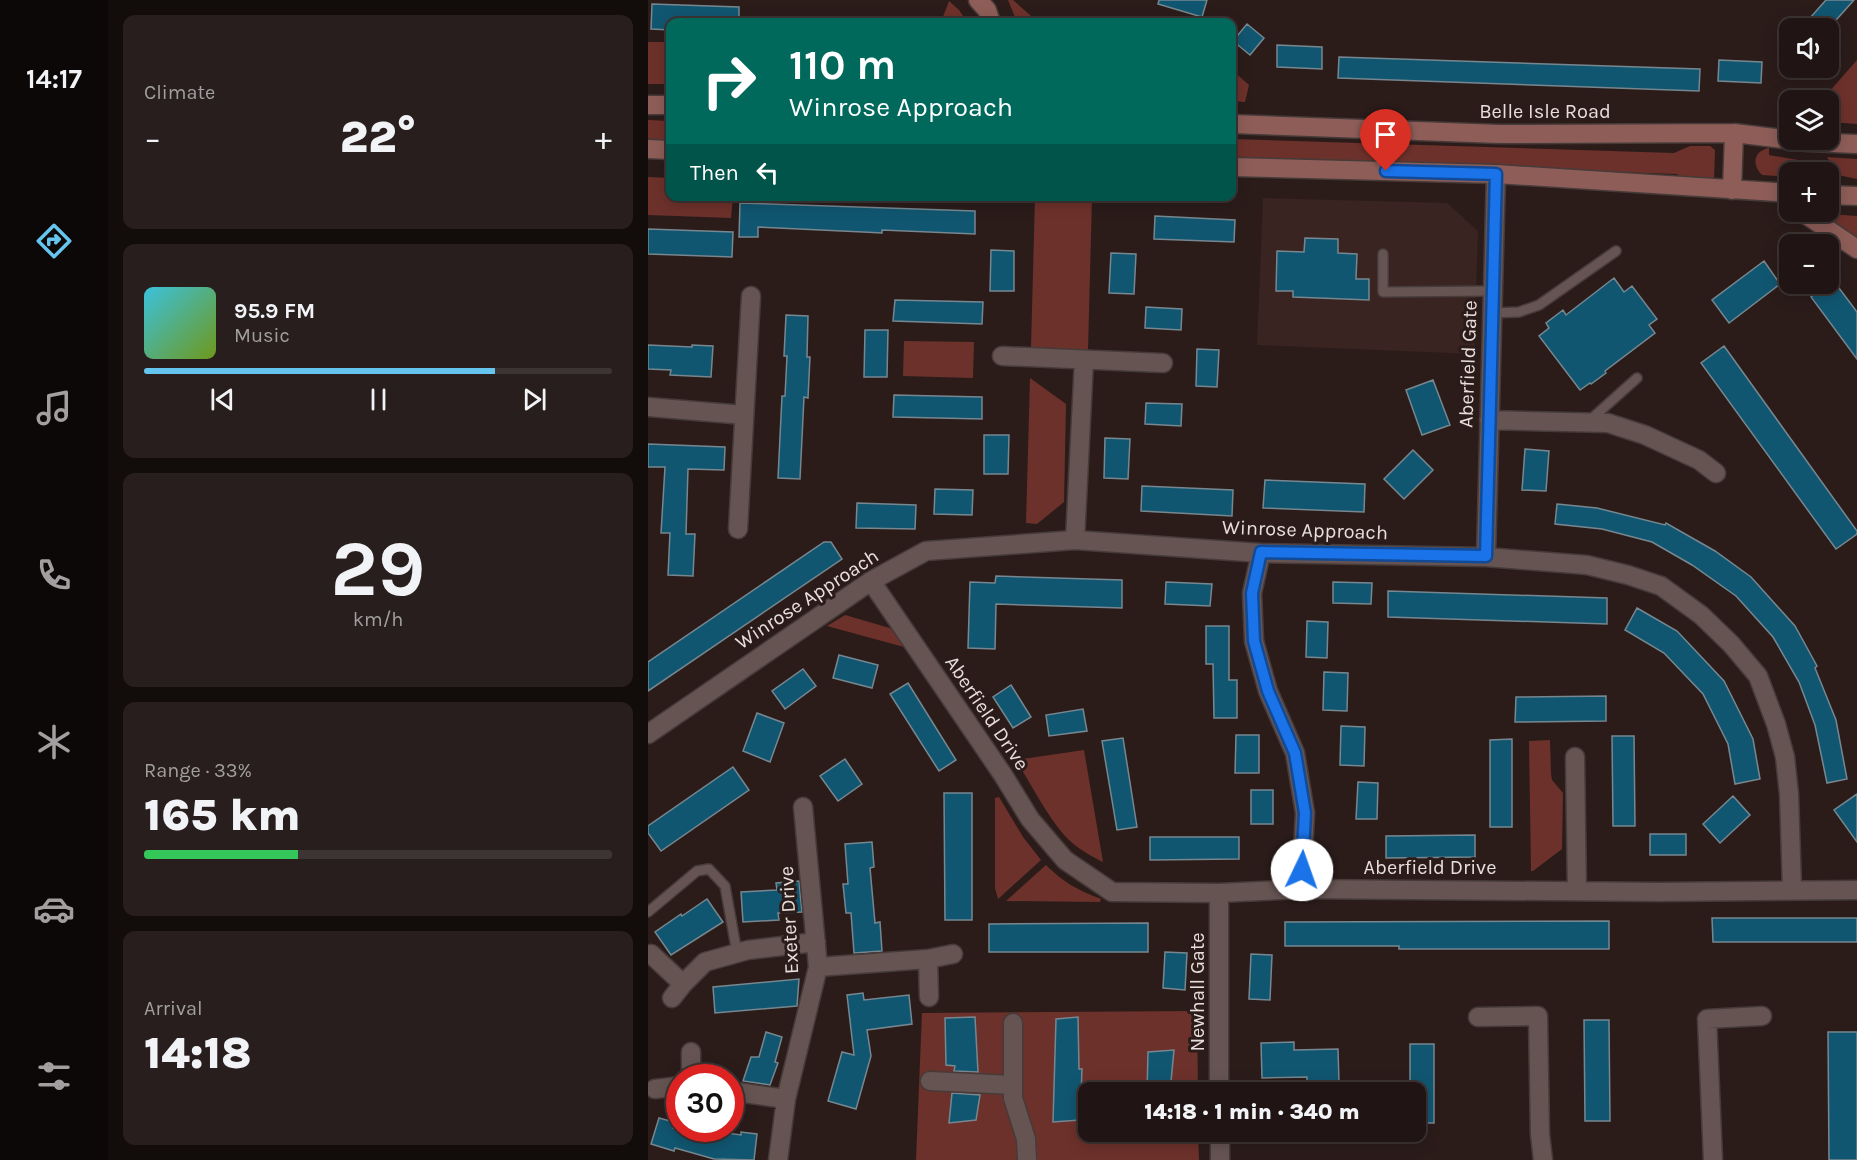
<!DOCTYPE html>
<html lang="en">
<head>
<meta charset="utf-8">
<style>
  :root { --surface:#201514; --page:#281e1d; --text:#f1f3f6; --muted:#a29fa0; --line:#3d3434; --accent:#65c5ee }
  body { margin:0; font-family:Karla,sans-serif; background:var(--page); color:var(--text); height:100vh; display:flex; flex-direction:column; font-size:22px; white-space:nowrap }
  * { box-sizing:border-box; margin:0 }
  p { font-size:20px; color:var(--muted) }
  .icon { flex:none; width:33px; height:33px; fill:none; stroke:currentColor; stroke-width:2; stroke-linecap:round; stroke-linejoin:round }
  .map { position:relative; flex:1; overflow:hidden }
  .side { display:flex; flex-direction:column; gap:15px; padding:15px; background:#120c0b; width:540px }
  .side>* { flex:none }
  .banner { position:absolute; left:18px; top:18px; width:570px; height:183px; border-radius:12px; box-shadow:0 3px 15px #0003,0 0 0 2px var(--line); background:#00695c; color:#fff; overflow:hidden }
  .controls { position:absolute; left:1131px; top:18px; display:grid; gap:12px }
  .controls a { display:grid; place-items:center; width:60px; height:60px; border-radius:12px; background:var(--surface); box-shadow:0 3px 15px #0003,0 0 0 2px var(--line); font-size:30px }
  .speed { position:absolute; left:18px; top:1064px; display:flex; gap:12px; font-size:30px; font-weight:700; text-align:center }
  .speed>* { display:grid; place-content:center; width:78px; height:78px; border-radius:50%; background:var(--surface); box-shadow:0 3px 15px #0003,0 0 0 2px var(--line); line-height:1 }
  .speed .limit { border:9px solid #d22; background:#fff; color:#111 }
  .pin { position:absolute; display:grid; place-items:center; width:51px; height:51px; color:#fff; margin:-62px -26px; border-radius:50% 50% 50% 0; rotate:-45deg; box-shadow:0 0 6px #0007 }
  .pin .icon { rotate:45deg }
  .me { position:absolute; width:66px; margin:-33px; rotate:3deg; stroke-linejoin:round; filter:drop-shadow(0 0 4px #0008) }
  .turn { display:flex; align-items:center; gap:21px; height:126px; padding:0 24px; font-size:27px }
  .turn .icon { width:78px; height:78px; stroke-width:2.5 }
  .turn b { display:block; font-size:42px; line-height:51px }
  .then { display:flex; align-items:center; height:57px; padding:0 24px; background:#0003; gap:12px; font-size:22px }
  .big { font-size:45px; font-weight:800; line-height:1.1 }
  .side .card { flex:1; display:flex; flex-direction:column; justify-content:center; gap:9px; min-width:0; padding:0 21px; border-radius:12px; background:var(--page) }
  .side .dial { align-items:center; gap:0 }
  .dial b { font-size:78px; line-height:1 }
  .song { display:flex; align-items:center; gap:18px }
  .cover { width:72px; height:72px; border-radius:9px; background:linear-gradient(135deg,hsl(190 70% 55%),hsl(80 70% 35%)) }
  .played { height:6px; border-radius:3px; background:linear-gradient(90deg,var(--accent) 75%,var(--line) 75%) }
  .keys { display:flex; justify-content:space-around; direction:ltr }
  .heat { display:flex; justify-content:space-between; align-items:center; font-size:33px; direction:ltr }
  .charge { height:9px; border-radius:4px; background:linear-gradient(90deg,#34c759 33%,var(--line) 0) }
  .trip { position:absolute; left:430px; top:1082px; width:348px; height:60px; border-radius:12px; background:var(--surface); box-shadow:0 3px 15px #0003,0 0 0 2px var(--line); font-weight:800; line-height:60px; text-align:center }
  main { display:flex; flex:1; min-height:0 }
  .tabs { display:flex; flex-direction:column; width:108px; justify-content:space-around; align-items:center; background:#0d0808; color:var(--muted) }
  .tabs .icon { width:42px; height:42px }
  .tabs .active { color:var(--accent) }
  .tabs b { font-size:27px; color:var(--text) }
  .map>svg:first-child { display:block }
</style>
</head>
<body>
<main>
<nav class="tabs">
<b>14:17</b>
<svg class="icon active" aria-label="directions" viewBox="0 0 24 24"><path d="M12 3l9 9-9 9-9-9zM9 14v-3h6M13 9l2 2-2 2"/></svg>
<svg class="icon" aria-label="music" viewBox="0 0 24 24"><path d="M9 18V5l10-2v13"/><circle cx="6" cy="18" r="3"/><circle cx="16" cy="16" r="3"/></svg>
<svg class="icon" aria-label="phone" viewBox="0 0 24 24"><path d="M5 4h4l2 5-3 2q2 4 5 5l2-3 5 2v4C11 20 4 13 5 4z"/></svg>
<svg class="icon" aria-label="climate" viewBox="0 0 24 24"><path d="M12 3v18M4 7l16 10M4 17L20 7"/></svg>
<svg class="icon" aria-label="car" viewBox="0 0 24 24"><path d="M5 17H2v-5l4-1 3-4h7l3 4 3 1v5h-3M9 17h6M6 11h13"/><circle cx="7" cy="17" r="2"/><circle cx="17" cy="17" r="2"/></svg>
<svg class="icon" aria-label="filters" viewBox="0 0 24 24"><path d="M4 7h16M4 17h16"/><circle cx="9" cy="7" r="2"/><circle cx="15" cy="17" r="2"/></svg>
</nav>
<section class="side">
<div class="card"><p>Climate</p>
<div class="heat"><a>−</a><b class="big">22°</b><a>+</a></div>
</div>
<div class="card">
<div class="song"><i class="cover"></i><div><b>95.9 FM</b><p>Music</p></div></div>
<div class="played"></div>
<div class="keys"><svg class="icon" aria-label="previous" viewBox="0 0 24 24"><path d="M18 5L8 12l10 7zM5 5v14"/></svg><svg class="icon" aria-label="pause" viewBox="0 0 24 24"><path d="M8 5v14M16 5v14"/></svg><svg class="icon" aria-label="next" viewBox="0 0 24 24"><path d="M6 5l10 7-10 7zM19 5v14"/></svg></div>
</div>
<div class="card dial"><b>29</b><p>km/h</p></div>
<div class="card"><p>Range · 33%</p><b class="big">165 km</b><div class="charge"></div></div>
<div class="card"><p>Arrival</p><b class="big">14:18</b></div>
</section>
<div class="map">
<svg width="1209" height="1160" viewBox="0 0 1209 1160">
  <rect width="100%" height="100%" fill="#2b1c1a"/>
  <!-- built -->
  <path fill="#392421" d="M615,198L799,203L830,231L826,354L609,345Z"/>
  <!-- green -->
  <path fill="#6d312b" d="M360,0H365L390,22H369Z
    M301,1L311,10L319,22H293Z
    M0,42H22V84H0Z
    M1209,60V124L1181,122L1180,100H1174Z
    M584,70L601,85L597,102L584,101Z
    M0,120L22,121V141L0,140Z
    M584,139L1026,153L1042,146H1062L1067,150L1066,180L1035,179L1029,174L584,160Z
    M1121,148V155L1173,164L1177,172H1142L1141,177L1114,175C1103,164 1106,151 1121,148Z
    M1179,157L1209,159V179L1190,175Z
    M0,177L22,178V196L85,197L83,218L0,215Z
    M387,197H444L440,350L383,348Z
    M1166,213L1209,216V237Z
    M256,341L326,342L325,378L255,376Z
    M382,378L418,404L416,502L389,524L378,523Z
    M197,615L245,629L256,647L179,626Z
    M902,740L903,774L904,780L915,793L914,849L885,871H883L881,741Z
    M436,750L455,862C443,856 430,849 420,839C401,820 383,784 368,760Z
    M351,797L375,837L393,860L350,899L347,888V798Z
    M398,865C416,883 430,890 453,899L452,902L358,901Z
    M549,1011L550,1092H441V1131H550L551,1160H268L274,1013Z"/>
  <!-- building -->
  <path fill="#115670" stroke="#778790" stroke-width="1.5" d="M511,0H559L554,17L510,4Z
    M1178,0H1206L1181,28H1153Z
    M4,4L91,7V22H22V30L3,29Z
    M599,24L616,38L602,55L585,41Z
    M629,45L674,47V69L629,67Z
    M691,57L1052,69L1051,91L690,78Z
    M1071,60L1114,62L1113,83L1070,81Z
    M92,203L327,211V234L234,230V233L215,232L110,227V237H91Z
    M507,216L587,220L586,242L506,239Z
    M0,229L85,232L84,257L0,254Z
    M657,238L690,239V253L709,254L708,279H721V300L645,297V291H628L629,251L656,252Z
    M343,250L366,251V291H342Z
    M463,253L488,254L486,294L461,293Z
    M1116,261L1132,284L1081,323L1064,300Z
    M966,278L976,292L984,286L1009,319L1001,325L1007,333L957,371L958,373L943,384L942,383L932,390L891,336L901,328L898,323L915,310L918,315Z
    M1185,280L1209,312V359L1163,297Z
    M247,300L335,302L334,324L245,321Z
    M498,307L534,309L533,330L497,328Z
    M138,315L160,316L159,357H162L160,398L156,397L152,479L130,478L134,396H137L139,356H136Z
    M217,330H240L239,377H216Z
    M0,345L44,347V345L65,346L63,377L22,375L23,370L0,369Z
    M1076,346L1209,531V534L1188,549L1053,363Z
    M549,349L571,350L569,387L548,386Z
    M785,380L802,425L774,435L758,390Z
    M246,395L334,397V419L245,417Z
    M498,403L534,404L533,426L497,424Z
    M336,435H361L360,474H336Z
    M457,438L482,439L480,479L456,478Z
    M0,444L77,447L76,470L40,469L38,534H47L45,576L20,575L22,533H13L17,467H0Z
    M877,449L901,451L898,491L874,490Z
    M765,450L785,470L756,499L736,479Z
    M617,480L717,484L716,512L615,508Z
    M494,486L585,490L584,516L493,511Z
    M287,489L325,490L324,515L286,514Z
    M209,503L268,505L267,529L208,528Z
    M909,504L949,508L1017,525L1018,523L1067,551L1103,577L1147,626L1169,666L1167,668L1188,720L1199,779L1179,783L1167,725L1151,682L1125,637L1088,596L1044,565L1004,542L954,529L907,524Z
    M176,542H183L194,559L0,691V662Z
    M348,576L474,580V608L348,604L347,649L320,648L322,582L347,583Z
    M518,582L564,584L562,606L517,604Z
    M685,582L724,583L723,604L685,603Z
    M740,591L959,598V624L740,617Z
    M989,608L1029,631L1076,681L1105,739L1112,779L1087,784L1080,744L1055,694L1016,653L977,630Z
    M659,621L680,622L679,658L658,657Z
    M558,626H581V680H589V718H566L565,664H558Z
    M191,655L230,665L224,688L185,678Z
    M155,669L168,686L137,709L124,691Z
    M676,672L700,673L699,711L675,710Z
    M260,683L308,760L291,771L242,694Z
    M363,685L383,717L365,728L345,697Z
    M958,696V721L867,722L868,697Z
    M435,709L439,731L401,736L398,715Z
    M109,713L136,723L122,762L95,751Z
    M693,726L717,727L716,766L692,765Z
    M588,735H611V773H587Z
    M964,736H986L987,826H965Z
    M475,738L489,827L469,830L454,741Z
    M864,739V827H842V740Z
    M197,759L214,784L190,801L172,776Z
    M85,767L101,790L13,851L0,833V826Z
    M710,782L730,783L729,819H708Z
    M603,790H625V824H603Z
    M296,793H324V920H297Z
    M1209,794V842L1186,810Z
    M1085,796L1102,815L1072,843L1055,824Z
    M1002,834H1038V855H1002Z
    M827,835V857L738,858V836Z
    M502,837H591V859L502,860Z
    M224,842L226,867L222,868L227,923L232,922L234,951L206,953L203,913H198L195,884H200L197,844Z
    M151,881L154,912L130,913L131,920L95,922L93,892L129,890L128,883Z
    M59,899L75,922L23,955L7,932L33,914L34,916Z
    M1064,918H1209V942H1065Z
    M961,921V949H751V946H637V922Z
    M500,923V952H341V924Z
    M517,952L539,953L537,990L515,988Z
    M603,954L624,955L622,1000L601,999Z
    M151,979L149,1006L67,1013L65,987Z
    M215,993L216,1000L261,995L264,1024L219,1030L223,1056L208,1109L180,1101L194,1052L206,1055L199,995Z
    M327,1017L330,1072L306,1071L307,1066L298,1065L297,1018Z
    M430,1017L431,1069H434L432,1120L405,1122L408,1019Z
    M936,1020H961L962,1121H937Z
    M118,1032L134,1037L127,1062L130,1063L122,1085L95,1081L103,1057H111Z
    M1180,1032H1209V1160H1181Z
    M646,1042V1050L690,1049L691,1083L659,1084V1077L614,1078L613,1043Z
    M762,1044H786V1123H768V1092H762Z
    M526,1050L522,1092H499L500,1052Z
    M304,1093L332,1095L328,1120L301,1123Z
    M11,1118L26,1122L25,1128H57V1130L93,1135V1132L109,1134L106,1160L66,1159L27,1148L26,1151L3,1144Z"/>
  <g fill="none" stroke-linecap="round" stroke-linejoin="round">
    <defs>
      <path id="lane" d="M735,254V292L844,291
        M844,313L871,312L891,305L968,251
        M941,421L989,378
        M0,912L49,871L61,869L77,886L89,953"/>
      <path id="street" d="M354,356L515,363
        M0,407L96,415
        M841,420L960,423L997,435L1051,460L1068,473
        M90,529L103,296
        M427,540L436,360
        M613,553L604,593L606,641L620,691L647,753L657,813L653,889
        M838,557L848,174
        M223,581L355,775L382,819L417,860L464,892L571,893L653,889L1012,892L1209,890
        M0,734L223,581L278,551L427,540L613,553L838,557L939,565L980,575L1013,586L1053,615L1083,644L1110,676L1128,724L1137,757L1141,794L1144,889
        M927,757L929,891
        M3,954L35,984
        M280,959L281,997
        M170,967L280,959L305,954
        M24,998L35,984L57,962L100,950L168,942
        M830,1017L890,1016L892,1134L895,1160
        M365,1023V1098L378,1139L379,1160
        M43,1077V1052
        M282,1081L365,1085
        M7,1089L32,1086
        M82,1091L138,1099
        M571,1092V893
        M572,1131V1160
        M130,1160L138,1099L170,967L155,807
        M1065,1160L1059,1019L1114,1016"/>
      <path id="secondary" d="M330,0L339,10L343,22
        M0,105H22
        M584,124L851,134L1086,133L1160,142L1209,144
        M0,149L22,150
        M584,167L848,174L1142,193
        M1084,190L1086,133
        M1180,195L1209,196
        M1154,212L1209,249"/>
    </defs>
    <!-- lane casing -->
    <use href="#lane" stroke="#463b39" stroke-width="12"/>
    <!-- street casing -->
    <use href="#street" stroke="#463b39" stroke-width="21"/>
    <!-- secondary casing -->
    <use href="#secondary" stroke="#463b39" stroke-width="21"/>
    <!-- lane -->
    <use href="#lane" stroke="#655452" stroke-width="9"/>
    <!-- street -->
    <use href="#street" stroke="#655452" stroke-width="18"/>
    <!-- secondary -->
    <use href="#secondary" stroke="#8e5d58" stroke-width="18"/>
  </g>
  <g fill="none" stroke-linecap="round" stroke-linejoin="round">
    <defs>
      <path id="route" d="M654,870L657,813L647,753L620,691L606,641L604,593L613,552L838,556L848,174L738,171"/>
    </defs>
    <!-- route casing -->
    <use href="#route" stroke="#114b97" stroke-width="15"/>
    <!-- route -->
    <use href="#route" stroke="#1a73e8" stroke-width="10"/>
  </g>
  <g text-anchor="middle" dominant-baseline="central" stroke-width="6" stroke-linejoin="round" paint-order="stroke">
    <!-- street labels -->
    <g font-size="20" fill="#e8dedc" stroke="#2b1c1a">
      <text x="897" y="111">Belle Isle Road</text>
      <text transform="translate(820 364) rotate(-88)">Aberfield Gate</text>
      <text transform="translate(657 530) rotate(2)">Winrose Approach</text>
      <text transform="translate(159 599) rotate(-33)">Winrose Approach</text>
      <text transform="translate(339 713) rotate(56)">Aberfield Drive</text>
      <text x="782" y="867">Aberfield Drive</text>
      <text transform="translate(141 920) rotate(-93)">Exeter Drive</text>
      <text transform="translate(549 992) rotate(-90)">Newhall Gate</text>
    </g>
  </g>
</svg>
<div class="controls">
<a><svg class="icon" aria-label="sound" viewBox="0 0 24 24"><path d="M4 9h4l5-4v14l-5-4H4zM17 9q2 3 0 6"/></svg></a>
<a><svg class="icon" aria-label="layers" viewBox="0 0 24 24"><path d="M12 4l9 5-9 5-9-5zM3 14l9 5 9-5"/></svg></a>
<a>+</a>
<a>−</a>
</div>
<div class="speed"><div class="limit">30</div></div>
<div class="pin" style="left:738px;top:171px;background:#d93025"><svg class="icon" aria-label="arrive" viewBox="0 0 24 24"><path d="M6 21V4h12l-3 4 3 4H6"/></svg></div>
<svg class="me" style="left:654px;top:870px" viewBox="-20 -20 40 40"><circle r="19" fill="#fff"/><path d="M0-13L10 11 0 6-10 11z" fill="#1a73e8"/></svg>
<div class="trip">14:18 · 1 min · 340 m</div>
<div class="banner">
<div class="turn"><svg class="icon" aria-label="right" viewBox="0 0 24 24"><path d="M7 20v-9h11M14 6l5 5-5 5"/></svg><div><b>110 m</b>Winrose Approach</div></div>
<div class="then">Then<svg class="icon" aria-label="left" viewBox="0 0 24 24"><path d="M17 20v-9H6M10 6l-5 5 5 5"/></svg></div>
</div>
</div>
</main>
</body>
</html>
